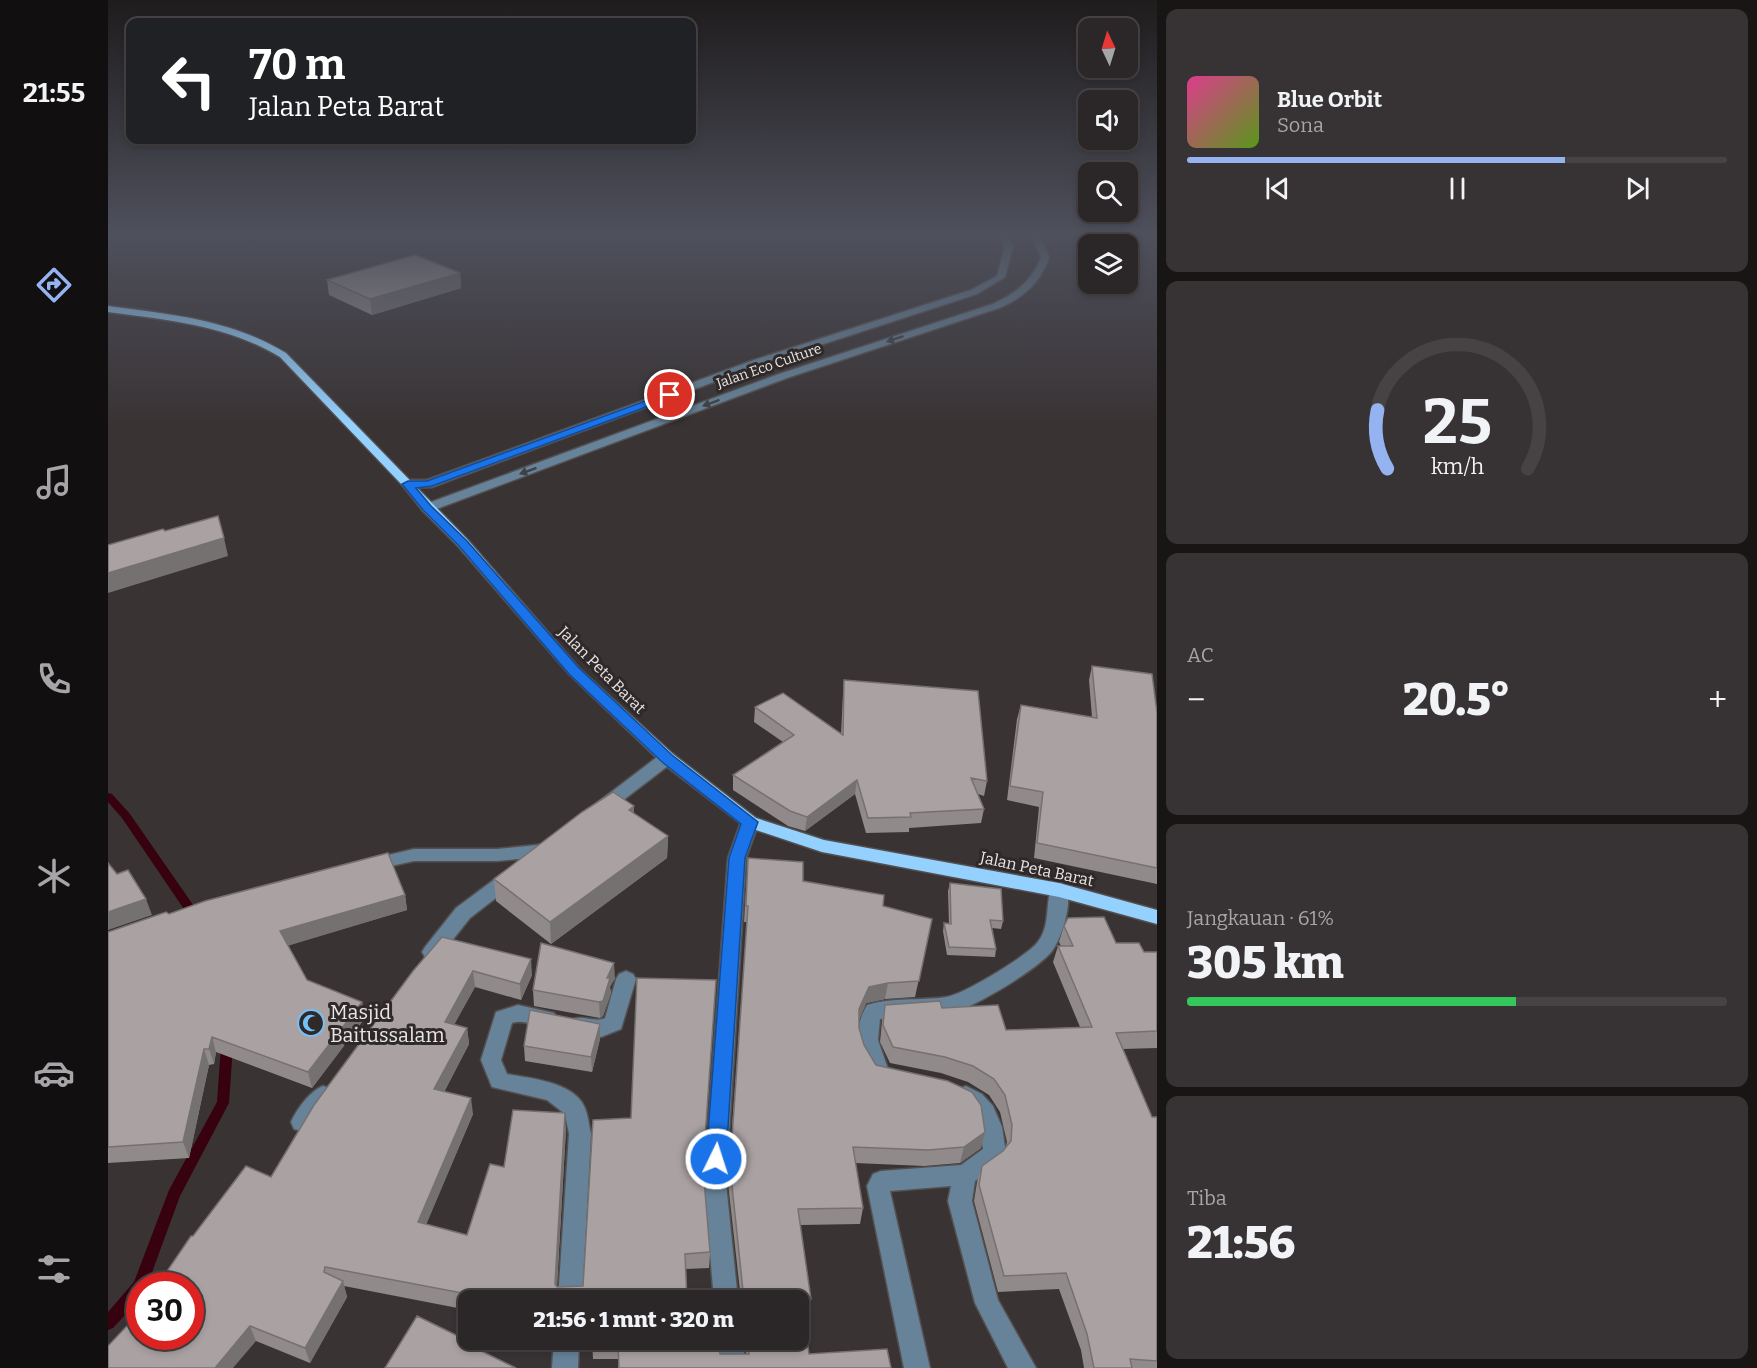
<!DOCTYPE html>
<html lang="id">
<head>
<meta charset="utf-8">
<style>
  :root { --surface:#2b2627; --page:#373233; --text:#f1f3f6; --muted:#a6a5a7; --line:#474344; --accent:#95b2f1 }
  body { margin:0; font-family:Bitter,serif; background:var(--page); color:var(--text); height:100vh; display:flex; flex-direction:column; font-size:22px; white-space:nowrap }
  * { box-sizing:border-box; margin:0 }
  p { font-size:20px; color:var(--muted) }
  .icon { flex:none; width:33px; height:33px; fill:none; stroke:currentColor; stroke-width:2; stroke-linecap:round; stroke-linejoin:round }
  .map { position:relative; flex:1; overflow:hidden }
  .panel { display:flex; flex-direction:column; gap:9px; padding:9px; background:#181515; width:600px }
  .panel>* { flex:none }
  .banner { position:absolute; left:18px; top:18px; width:570px; height:126px; border-radius:12px; box-shadow:0 3px 9px #0003,0 0 0 2px var(--line); background:#202124; color:#fff; overflow:hidden }
  .needle { width:39px; rotate:356deg }
  .fabs { position:absolute; left:970px; top:18px; display:grid; gap:12px }
  .fabs a { display:grid; place-items:center; width:60px; height:60px; border-radius:12px; background:var(--surface); box-shadow:0 3px 9px #0003,0 0 0 2px var(--line); font-size:30px }
  .speed { position:absolute; left:18px; top:1272px; display:flex; gap:12px; font-size:30px; font-weight:700; text-align:center }
  .speed>* { display:grid; place-content:center; width:78px; height:78px; border-radius:50%; background:var(--surface); box-shadow:0 3px 9px #0003,0 0 0 2px var(--line); line-height:1 }
  .speed .limit { border:9px solid #d22; background:#fff; color:#111 }
  .pin { position:absolute; display:grid; place-items:center; width:51px; height:51px; color:#fff; margin:-26px; border:3px solid #fff; border-radius:50%; box-shadow:0 2px 6px #0007 }
  .me { position:absolute; width:66px; margin:-33px; rotate:4deg; stroke-linejoin:round; filter:drop-shadow(0 0 4px #0008) }
  .turn { display:flex; align-items:center; gap:21px; height:126px; padding:0 24px; font-size:27px }
  .turn .icon { width:78px; height:78px; stroke-width:2.5 }
  .turn b { display:block; font-size:42px; line-height:51px }
  .big { font-size:45px; font-weight:800; line-height:1.1 }
  .panel .tile { flex:1; display:flex; flex-direction:column; justify-content:center; gap:9px; min-width:0; padding:0 21px; border-radius:12px; background:var(--page) }
  .panel .dial { align-items:center; gap:0 }
  .dial svg { height:156px; overflow:visible; fill:none; stroke:var(--line); stroke-width:7; stroke-linecap:round; text-anchor:middle }
  .dial text { fill:var(--text); stroke:none }
  .song { display:flex; align-items:center; gap:18px }
  .cover { width:72px; height:72px; border-radius:9px; background:linear-gradient(135deg,hsl(330 70% 55%),hsl(90 70% 35%)) }
  .played { height:6px; border-radius:3px; background:linear-gradient(90deg,var(--accent) 70%,var(--line) 70%) }
  .keys { display:flex; justify-content:space-around; direction:ltr }
  .heat { display:flex; justify-content:space-between; align-items:center; font-size:33px; direction:ltr }
  .charge { height:9px; border-radius:4px; background:linear-gradient(90deg,#34c759 61%,var(--line) 0) }
  .trip { position:absolute; left:350px; top:1290px; width:351px; height:60px; border-radius:12px; background:var(--surface); box-shadow:0 3px 9px #0003,0 0 0 2px var(--line); font-weight:800; line-height:60px; text-align:center }
  main { display:flex; flex:1; min-height:0 }
  .dock { display:flex; flex-direction:column; width:108px; justify-content:space-around; align-items:center; background:#110f10; color:var(--muted) }
  .dock .icon { width:42px; height:42px }
  .dock .active { color:var(--accent) }
  .dock b { font-size:27px; color:var(--text) }
  .map>svg:first-child { display:block }
</style>
</head>
<body>
<main>
<nav class="dock">
<b>21:55</b>
<svg class="icon active" aria-label="directions" viewBox="0 0 24 24"><path d="M12 3l9 9-9 9-9-9zM9 14v-3h6M13 9l2 2-2 2"/></svg>
<svg class="icon" aria-label="music" viewBox="0 0 24 24"><path d="M9 18V5l10-2v13"/><circle cx="6" cy="18" r="3"/><circle cx="16" cy="16" r="3"/></svg>
<svg class="icon" aria-label="phone" viewBox="0 0 24 24"><path d="M5 4h4l2 5-3 2q2 4 5 5l2-3 5 2v4C11 20 4 13 5 4z"/></svg>
<svg class="icon" aria-label="climate" viewBox="0 0 24 24"><path d="M12 3v18M4 7l16 10M4 17L20 7"/></svg>
<svg class="icon" aria-label="car" viewBox="0 0 24 24"><path d="M5 17H2v-5l4-1 3-4h7l3 4 3 1v5h-3M9 17h6M6 11h13"/><circle cx="7" cy="17" r="2"/><circle cx="17" cy="17" r="2"/></svg>
<svg class="icon" aria-label="filters" viewBox="0 0 24 24"><path d="M4 7h16M4 17h16"/><circle cx="9" cy="7" r="2"/><circle cx="15" cy="17" r="2"/></svg>
</nav>
<div class="map">
<svg width="1049" height="1368" viewBox="0 0 1049 1368">
  <rect width="100%" height="100%" fill="#393334"/>
  <g fill="none" stroke-linecap="round" stroke-linejoin="round">
    <!-- stream -->
    <path fill="#38010f" fill-rule="evenodd" d="M0,793L4,794L22,814L90,912L92,915L90,918L86,919L82,918L14,818L0,802Z
      M119,1041L123,1042L125,1046L121,1103L72,1196L39,1286H32V1299L5,1328L0,1330V1312L26,1282L61,1190L109,1102L113,1046L115,1042Z"/>
    <defs>
      <path id="minor" d="M891,233H899L905,247L897,277L869,294L654,364L324,487L300,488L294,484L300,480H319L646,360L863,290L889,276L897,247Z
        M923,233H931L941,258C931,284 916,297 891,308L679,378L323,511L319,512L313,508L315,505L671,374L885,304C908,293 923,282 933,258Z
        M559,753L565,754L567,758L565,762L501,811H489L487,807L489,803L553,754Z
        M642,816L648,818L651,822L638,858L618,1183L630,1300H606L596,1183L620,858L633,822L636,818Z
        M438,844L444,846L447,850L444,854L438,856L389,861H306L265,870L259,868L256,864L259,860L306,849H389Z
        M401,871L407,873L410,878L407,883L362,918L331,957L324,959L317,957L314,952L317,947L348,908L395,873Z
        M951,883L957,885C966,900 954,938 944,951C930,969 868,1006 846,1012C823,1018 796,1017 772,1019L770,1040L780,1069L777,1075L770,1078L763,1075C750,1050 744,1031 759,1005C783,997 812,1001 838,997C855,995 917,957 929,943C944,925 936,900 945,885Z
        M518,971L525,974L528,979L513,1029L493,1037L465,1031L462,1025L465,1019C476,1015 487,1023 497,1018L508,979L511,974Z
        M410,1005L446,1013L449,1019L446,1025C432,1030 418,1018 404,1023L393,1060L399,1074C422,1078 465,1082 476,1106C480,1114 481,1125 483,1134L474,1300H450L461,1134L457,1114L439,1100L384,1087L373,1060L388,1012Z
        M215,1086L223,1089L226,1095C219,1110 204,1135 186,1129L183,1122C189,1109 202,1091 215,1086Z
        M858,1086L874,1094L885,1106L894,1127L898,1153L895,1160L867,1181L864,1201L890,1300L928,1368H900L867,1303L840,1201L843,1186L782,1191L822,1368H796L759,1186L765,1174L773,1171L853,1165L875,1149L869,1119L850,1101L847,1095L850,1089Z
        M446,1340H471L470,1368H444Z
        M609,1340H634L638,1368H612Z"/>
      <path id="major" d="M0,306C62,314 124,320 178,353L360,540L471,668L565,754L648,818L716,840L951,883L1049,910V924L951,897L714,852L636,826L553,762L461,674L350,546L315,511L296,487L172,357C119,325 60,320 0,312Z"/>
    </defs>
    <!-- minor casing -->
    <use href="#minor" stroke="#555050" stroke-width="3"/>
    <!-- major casing -->
    <use href="#major" stroke="#555050" stroke-width="3"/>
    <!-- minor -->
    <use href="#minor" fill="#668399" fill-rule="evenodd"/>
    <!-- major -->
    <use href="#major" fill="#94d1ff" fill-rule="evenodd"/>
  </g>
  <!-- wall -->
  <path fill="#918a8b" d="M352,273L353,288L264,315L221,295L219,280Z
    M984,666L1049,713V884L926,858L931,807L899,800L909,719L913,705L984,717L981,680Z
    M736,680L879,781L876,796L870,794L876,809L873,823L801,828V832L758,833L747,794L697,831L680,826L625,790V775L675,742L646,722L647,707L733,734L735,694Z
    M526,806V813L560,836L559,858L443,944L388,901L386,879Z
    M640,858L695,881L775,906L824,919L807,997L777,999L758,1003L751,1020V1028L756,1045L768,1065L873,1148L852,1163L816,1166L747,1163L755,1208L752,1224L692,1225L703,1299L701,1315H695L701,1354L783,1368H510V1359H485L484,1340L612,1354H638L637,1340H690V1300H633L620,1183L639,922H636Z
    M842,883L895,921L893,929L884,928L888,949L887,957L839,955L835,931L836,923L841,924L840,891Z
    M297,895L299,910L180,945L199,980L254,1002L257,1018L204,1088L108,1052L106,1064L101,1065L81,1158L0,1163V932L61,914Z
    M956,926L1036,952H1049V1048L1015,1049L1044,1117H1049V1368H976L973,1350L951,1289L890,1292L866,1201L869,1182L874,1166L895,1151L898,1146L899,1142L892,1112L881,1095L860,1082L833,1073L782,1063L772,1042L774,1021L777,1005L834,1008L898,1030L972,1027L945,962L950,946H953L951,942Z
    M334,937L424,975L413,1000L367,987L346,1024L359,1028L361,1044L336,1092L365,1114L318,1224L359,1235L396,1167L458,1129L449,1286H475L595,1169L602,1252L601,1268L578,1269L579,1300H360V1310L236,1286L239,1297L202,1363L148,1341L32,1336L85,1236L163,1177Z
    M507,978L502,987L503,993L495,1016L492,1018L426,1006L425,990Z
    M492,1024V1039L484,1072L417,1061L416,1046Z"/>
  <!-- shaded-wall -->
  <path fill="#767171" d="M352,273L353,288L264,315L262,299Z
    M116,538L120,556L0,593V573Z
    M749,780L747,794L697,831L699,817Z
    M526,806V828L521,810Z
    M560,836L559,858L443,944L442,922Z
    M297,895L299,910L176,947L172,931Z
    M38,899L44,915L0,930V912Z
    M423,959L424,975L413,1000L412,984Z
    M506,963L507,978L502,987L503,993L495,1016L492,1018L491,1002L499,978Z
    M365,971L367,987L339,1038L337,1022Z
    M780,983L777,999L758,1003L749,1025L751,1009L761,987Z
    M254,1002L257,1018L204,1088L200,1072Z
    M492,1024V1039L484,1072L483,1057Z
    M359,1028L361,1044L329,1106L326,1089Z
    M104,1037L108,1052L106,1064L101,1049Z
    M96,1049L101,1065L81,1158L75,1142Z
    M363,1098L365,1114L313,1237L310,1222Z
    M457,1113L458,1129L448,1300L447,1284Z
    M877,1132L873,1148L852,1163L856,1147Z
    M235,1281L239,1297L202,1363L197,1348Z
    M142,1326L148,1341L125,1368H107Z"/>
  <!-- building -->
  <path fill="#a9a1a2" stroke="#767171" stroke-width="1.5" d="M307,255L352,273L262,299L219,280Z
    M110,516L116,538L0,573V545L55,529L57,531Z
    M984,666L1044,674L1049,713V868L929,843L935,792L902,786L913,705L989,718Z
    M736,680L870,691L879,781L863,778L876,809L802,813L803,817L760,818L749,780L699,817L682,811L625,775L686,735L647,707L675,693L735,735Z
    M505,792L526,806L521,810L560,836L442,922L386,879L474,812Z
    M280,853L297,895L172,931L199,980L254,1002L200,1072L104,1037L101,1049H96L75,1142L0,1147V932L58,912L61,914L97,901Z
    M640,858L695,862V881L776,895L775,906L824,919L811,981L780,983L761,987L751,1009V1028L756,1045L768,1065L840,1081L864,1092L873,1105L877,1132L856,1147L820,1150L745,1147L755,1208L690,1209L703,1299L693,1300L701,1354L779,1349L783,1368H511L510,1344H484V1340H610L612,1354H641L640,1340H690V1300H636L622,1167L640,906H638Z
    M0,863L9,874L20,870L38,899L0,912Z
    M842,883L893,889L895,921L882,920L888,949L841,947L836,923L843,924Z
    M996,917L1008,943H1031L1036,952H1049V1031L1008,1033L1044,1117H1049V1361L1022,1359L1024,1368H986L979,1334L958,1273L896,1276L871,1185L874,1166L895,1151L903,1141L904,1125L897,1095L886,1079L865,1066L837,1057L785,1047L775,1025L777,1005L832,1001L834,1008L890,1005L898,1030L984,1027L950,946H965L956,926L960,918Z
    M334,937L423,959L412,984L365,971L337,1022L359,1028L326,1089L363,1098L310,1222L359,1235L382,1164L396,1167L405,1110L457,1113L447,1284L449,1287L475,1286L485,1120L523,1118L529,978L608,980L595,1167L602,1252L577,1254L579,1300H391L217,1267L216,1272L235,1281L197,1348L142,1326L107,1368H0V1346L32,1312V1336H82V1286H49L83,1236H85L138,1166L163,1177L206,1105L305,971Z
    M433,943L506,963L499,978H502L495,1001L491,1002L425,990Z
    M422,1010L492,1024L483,1057L416,1046Z
    M309,1316L354,1338L353,1341L408,1368H277Z"/>
  <!-- one-way arrows -->
  <defs><path id="oneway-solid" d="M-6-.8H1V-3.2L6.5 0L1 3.2V.8H-6Z" transform="scale(1.5)"/></defs>
  <g fill="#3d4046">
    <use href="#oneway-solid" transform="translate(787 339) rotate(162)"/>
    <use href="#oneway-solid" transform="translate(603 403) rotate(160)"/>
    <use href="#oneway-solid" transform="translate(420 471) rotate(160)"/>
  </g>
  <!-- sky -->
  <linearGradient id="sky" x2="0" y2="1"><stop stop-color="#1f1c1d"/><stop offset="0.55" stop-color="#4e505c"/><stop offset="1" stop-color="#4e505c" stop-opacity="0"/></linearGradient>
  <rect width="1049" height="424" fill="url(#sky)"/>
  <!-- route -->
  <path fill="#1a73e8" stroke="#114b97" stroke-width="1.5" d="M562,392L567,395L565,397L324,486L308,488L323,506L359,541L471,668L564,755L650,822L637,858L618,1159L615,1166L608,1168L601,1166L598,1159L621,858L633,824L554,762L461,674L351,546L315,510L294,484L300,481H319Z"/>
  <!-- icons -->
  <defs>
    <symbol id="mosque-ring" viewBox="-11 -11 22 22"><circle r="9.5" fill="#2f292a" stroke="#75c0f6" stroke-width="1.5"/><path d="M3.5-4.9A6 6 0 1 0 3.5 4.9A5 5 0 1 1 3.5-4.9Z" fill="#75c0f6"/></symbol>
  </defs>
  <g fill-rule="evenodd">
    <use href="#mosque-ring" x="188" y="1008" width="30" height="30"/>
  </g>
  <g text-anchor="middle" dominant-baseline="central" stroke-width="6" stroke-linejoin="round" paint-order="stroke">
    <!-- far-street labels -->
    <g font-size="14" fill="#e9e6e6" stroke="#2f292a">
      <text transform="translate(661 366) rotate(-19)">Jalan Eco Culture</text>
    </g>
    <!-- street labels -->
    <g font-size="16" fill="#e9e6e6" stroke="#2f292a">
      <text transform="translate(494 670) rotate(45)">Jalan Peta Barat</text>
      <text transform="translate(929 869) rotate(12)">Jalan Peta Barat</text>
    </g>
    <!-- near-poi labels -->
    <g font-size="20" fill="#e9e6e6" stroke="#2f292a" text-anchor="start">
      <text x="222" y="1012">Masjid<tspan x="222" dy="23">Baitussalam</tspan></text>
    </g>
  </g>
</svg>
<div class="fabs">
<a><svg class="needle" viewBox="-14 -14 28 28"><path d="M0-13l5 13h-10z" fill="#e53935"/><path d="M0 13l5-13h-10z" fill="#a6a5a7"/></svg></a>
<a><svg class="icon" aria-label="sound" viewBox="0 0 24 24"><path d="M4 9h4l5-4v14l-5-4H4zM17 9q2 3 0 6"/></svg></a>
<a><svg class="icon" aria-label="search" viewBox="0 0 24 24"><circle cx="10" cy="10" r="6"/><path d="M15 15l6 6"/></svg></a>
<a><svg class="icon" aria-label="layers" viewBox="0 0 24 24"><path d="M12 4l9 5-9 5-9-5zM3 14l9 5 9-5"/></svg></a>
</div>
<div class="speed"><div class="limit">30</div></div>
<div class="pin" style="left:562px;top:395px;background:#d93025"><svg class="icon" aria-label="arrive" viewBox="0 0 24 24"><path d="M6 21V4h12l-3 4 3 4H6"/></svg></div>
<svg class="me" style="left:608px;top:1159px" viewBox="-20 -20 40 40"><circle r="17" fill="#1a73e8" stroke="#fff" stroke-width="3"/><path d="M0-11L8 9 0 5-8 9z" fill="#fff"/></svg>
<div class="trip">21:56 · 1 mnt · 320 m</div>
<div class="banner">
<div class="turn"><svg class="icon" aria-label="left" viewBox="0 0 24 24"><path d="M17 20v-9H6M10 6l-5 5 5 5"/></svg><div><b>70 m</b>Jalan Peta Barat</div></div>
</div>
</div>
<section class="panel">
<div class="tile">
<div class="song"><i class="cover"></i><div><b>Blue Orbit</b><p>Sona</p></div></div>
<div class="played"></div>
<div class="keys"><svg class="icon" aria-label="previous" viewBox="0 0 24 24"><path d="M18 5L8 12l10 7zM5 5v14"/></svg><svg class="icon" aria-label="pause" viewBox="0 0 24 24"><path d="M8 5v14M16 5v14"/></svg><svg class="icon" aria-label="next" viewBox="0 0 24 24"><path d="M6 5l10 7-10 7zM19 5v14"/></svg></div>
</div>
<div class="tile dial"><svg viewBox="0 0 100 80">
<path d="M14 69A42 42 0 1 1 86 69"/>
<path d="M14 69A42 42 0 0 1 9 39" stroke="#95b2f1"/>
<text x="50" y="56" font-size="32" font-weight="700">25</text>
<text x="50" y="72" font-size="11">km/h</text>
</svg></div>
<div class="tile"><p>AC</p>
<div class="heat"><a>−</a><b class="big">20.5°</b><a>+</a></div>
</div>
<div class="tile"><p>Jangkauan · 61%</p><b class="big">305 km</b><div class="charge"></div></div>
<div class="tile"><p>Tiba</p><b class="big">21:56</b></div>
</section>
</main>
</body>
</html>
